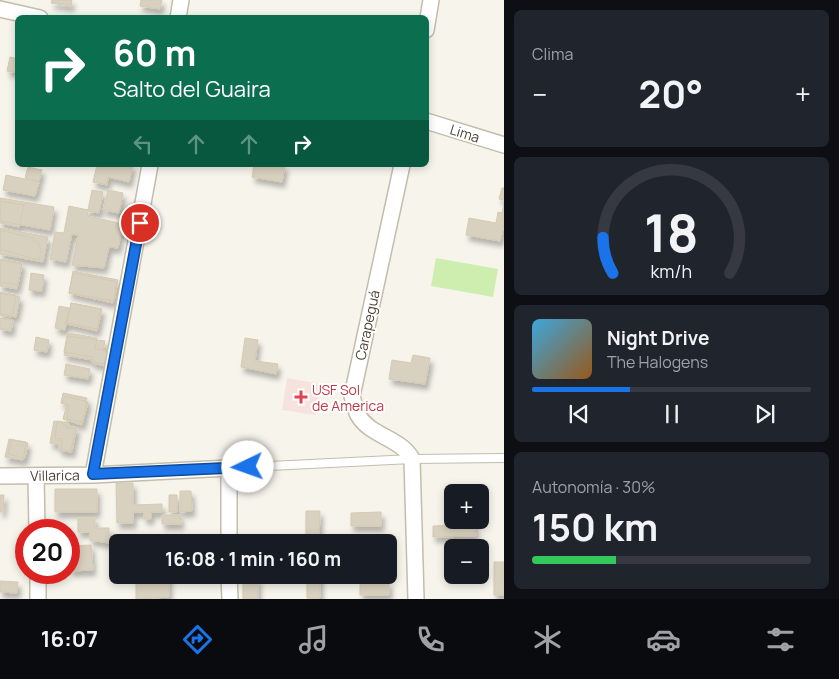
<!DOCTYPE html>
<html lang="es">
<head>
<meta charset="utf-8">
<style>
  :root { --surface:#171b24; --page:#20242c; --text:#f1f3f6; --muted:#9ea1a6; --line:#363941; --accent:#1a73e8 }
  body { margin:0; font-family:Manrope,sans-serif; background:var(--page); color:var(--text); height:100vh; display:flex; flex-direction:column; font-size:19px; white-space:nowrap }
  * { box-sizing:border-box; margin:0 }
  p { font-size:16px; color:var(--muted) }
  .icon { flex:none; width:28px; height:28px; fill:none; stroke:currentColor; stroke-width:2; stroke-linecap:round; stroke-linejoin:round }
  .map { position:relative; flex:1; overflow:hidden }
  .side { display:flex; flex-direction:column; gap:10px; padding:10px; background:#0d0f14; width:335px }
  .side>* { flex:none }
  .top-card { position:absolute; left:15px; top:15px; width:414px; height:152px; border-radius:8px; box-shadow:0 2px 8px #0003; background:#0b6e4f; color:#fff; overflow:hidden }
  .fabs { position:absolute; left:444px; top:484px; display:grid; gap:10px }
  .fabs a { display:grid; place-items:center; width:45px; height:45px; border-radius:8px; background:var(--surface); box-shadow:0 2px 8px #0003; font-size:25px }
  .speed { position:absolute; left:15px; top:519px; display:flex; gap:10px; font-size:25px; font-weight:700; text-align:center }
  .speed>* { display:grid; place-content:center; width:65px; height:65px; border-radius:50%; background:var(--surface); box-shadow:0 2px 8px #0003; line-height:1 }
  .speed .limit { border:8px solid #d22; background:#fff; color:#111 }
  .pin { position:absolute; display:grid; place-items:center; width:42px; height:42px; color:#fff; margin:-21px; border:2px solid #fff; border-radius:50%; box-shadow:0 1px 5px #0007 }
  .me { position:absolute; width:55px; margin:-28px; rotate:267deg; stroke-linejoin:round; filter:drop-shadow(0 0 4px #0008) }
  .turn { display:flex; align-items:center; gap:18px; height:105px; padding:0 15px; font-size:22px }
  .turn .icon { width:65px; height:65px; stroke-width:2.5 }
  .turn b { display:block; font-size:35px; line-height:42px }
  .lanes { display:flex; align-items:center; height:48px; padding:0 15px; background:#0003; justify-content:center; gap:25px; direction:ltr }
  .lanes .off { opacity:.35 }
  .big { font-size:38px; font-weight:700; line-height:1.1 }
  .side .card { flex:1; display:flex; flex-direction:column; justify-content:center; gap:8px; min-width:0; padding:0 18px; border-radius:8px; background:var(--page) }
  .side .dial { align-items:center; gap:0 }
  .dial svg { height:130px; overflow:visible; fill:none; stroke:var(--line); stroke-width:7; stroke-linecap:round; text-anchor:middle }
  .dial text { fill:var(--text); stroke:none }
  .song { display:flex; align-items:center; gap:15px }
  .cover { width:60px; height:60px; border-radius:8px; background:linear-gradient(135deg,hsl(200 70% 55%),hsl(30 70% 35%)) }
  .played { height:5px; border-radius:2px; background:linear-gradient(90deg,var(--accent) 35%,var(--line) 35%) }
  .keys { display:flex; justify-content:space-around; direction:ltr }
  .heat { display:flex; justify-content:space-between; align-items:center; font-size:28px; direction:ltr }
  .charge { height:8px; border-radius:4px; background:linear-gradient(90deg,#34c759 30%,var(--line) 0) }
  .trip { position:absolute; left:109px; top:534px; width:288px; height:50px; border-radius:8px; background:var(--surface); box-shadow:0 2px 8px #0003; font-weight:700; line-height:50px; text-align:center }
  .dock { display:flex; height:80px; justify-content:space-around; align-items:center; background:#090b0e; color:var(--muted) }
  .dock .icon { width:35px; height:35px }
  .dock .on { color:var(--accent) }
  .dock b { font-size:22px; color:var(--text) }
  main { display:flex; flex:1; min-height:0 }
  .map>svg:first-child { display:block }
</style>
</head>
<body>
<main>
<div class="map">
<svg width="504" height="599" viewBox="0 0 504 599">
  <defs>
    <filter id="shadow"><feDropShadow dx="3" dy="5.5" stdDeviation="2.5" flood-color="#0004"/></filter>
  </defs>
  <rect width="100%" height="100%" fill="#f6f4eb"/>
  <!-- medical -->
  <path fill="#f7e3de" d="M287,378L321,384L316,415L282,410Z"/>
  <!-- green -->
  <path fill="#ceeeb0" d="M436,258L498,269L493,297L431,286Z"/>
  <!-- building -->
  <path fill="#d9d1bf" stroke="#d5c9b1" filter="url(#shadow)" d="M52,0H72L71,6L51,3Z
    M141,0H162L160,9L140,6Z
    M10,57L18,59V73L7,71Z
    M97,165H133L129,182L108,177L107,185L93,182Z
    M254,165H285L282,182L252,177Z
    M28,167L42,170L39,181L25,178Z
    M6,175L39,182L35,196L3,190Z
    M502,188H504V200L499,199Z
    M92,190L103,192L99,213L88,211L87,216L123,224L118,248L109,247L104,268L72,265L78,235L72,234L66,262L50,259L55,232L64,233L69,206L88,210Z
    M108,190L123,193L119,213L103,210Z
    M0,198L54,207L50,230L0,221Z
    M0,201L24,205L19,227L0,223Z
    M504,204V225L500,241L466,235L469,218L496,223L498,212L502,213Z
    M0,228L48,237L43,262L0,254Z
    M0,230L33,238V241L38,242L41,250L39,260L0,249Z
    M0,259L22,263L17,289L0,286Z
    M0,260L22,264L18,285L0,282Z
    M73,271L118,280L114,301L69,293Z
    M31,273L44,275L42,291L29,290Z
    M73,273L117,282L113,303L69,293Z
    M0,292L16,295L12,317L0,315Z
    M0,293L20,297L16,317L0,314Z
    M71,303L102,309L97,331L67,324Z
    M71,303L101,309L97,329L67,323Z
    M59,306L69,308L65,330L55,328Z
    M0,318L13,320L11,331L0,329Z
    M68,333L97,338L95,349L108,351L105,366L92,363V360L64,355Z
    M67,336L105,341L103,351L107,352L105,364L92,362L93,357L64,352Z
    M36,337L49,340L47,352L34,350Z
    M245,338L258,340L255,361L278,364L276,374L241,367Z
    M413,355L430,358L425,384L389,379L392,360L411,363Z
    M66,364L90,369L88,379L64,375Z
    M63,393L87,398L83,422L67,419L69,405L61,403Z
    M65,396L88,402L82,425L63,419L67,404L62,403Z
    M54,421L68,423L67,428L76,429L72,452L59,450V445L50,443Z
    M57,421L63,422V425L77,428L70,452L61,450L62,439L55,438Z
    M9,439L26,442L23,460L5,457Z
    M11,440L28,443L25,458L8,454Z
    M116,483H133V505L162,504V512H151V519H144V512H133V523H117Z
    M55,489H97V512H55Z
    M180,491H191L192,511L180,512Z
    M0,495H4L3,512H0Z
    M169,495H177V512H169Z
    M306,511H320L319,541L281,542L306,541Z
    M381,512V526H351V513Z
    M162,515H180L181,524H162Z
    M78,518H95V528H109V543L90,540V532H78Z
    M462,520H474L476,536L433,537V526L462,525Z
    M91,545L93,570L71,571L70,546Z
    M453,545H480V568V548H453Z
    M494,562H504V595H494Z
    M136,575H169V597L136,599Z
    M307,575H320V598H307Z
    M243,578H258V599H243Z
    M0,581L18,582L17,593L0,592Z
    M360,582H389V595H360Z"/>
  <g fill="none" stroke-linecap="round" stroke-linejoin="round">
    <defs>
      <path id="service" d="M229,468L412,459L504,458"/>
      <path id="minor" d="M0,9L40,18
        M178,18L181,0
        M426,30L431,0
        M426,121L504,145
        M402,165L352,396C354,402 355,410 358,415C370,436 401,438 412,459L416,599
        M93,475L150,165
        M0,476L93,475L229,468V542
        M36,476L37,530
        M38,572V599
        M229,575L230,599"/>
    </defs>
    <!-- service casing -->
    <use href="#service" stroke="#c3bdac" stroke-width="10"/>
    <!-- minor casing -->
    <use href="#minor" stroke="#c3bdac" stroke-width="18"/>
    <!-- service -->
    <use href="#service" stroke="#fff" stroke-width="8"/>
    <!-- minor -->
    <use href="#minor" stroke="#fff" stroke-width="15"/>
  </g>
  <g fill="none" stroke-linecap="round" stroke-linejoin="round">
    <defs>
      <path id="route" d="M140,223L93,474L248,467"/>
    </defs>
    <!-- route casing -->
    <use href="#route" stroke="#114b97" stroke-width="12"/>
    <!-- route -->
    <use href="#route" stroke="#1a73e8" stroke-width="9"/>
  </g>
  <!-- markers -->
  <path fill="#e0444e" stroke="#fff" stroke-width="2" d="M298.5 389.5h5v5h5v5h-5v5h-5v-5h-5v-5h5z"/>
  <g text-anchor="middle" dominant-baseline="central" stroke-width="4" stroke-linejoin="round" paint-order="stroke">
    <!-- street labels -->
    <g font-size="14" fill="#4c4537" stroke="#fff">
      <text transform="translate(465 133) rotate(17)">Lima</text>
      <text transform="translate(367 325) rotate(-78)">Carapeguá</text>
      <text transform="translate(55 475) rotate(-1)">Villarica</text>
    </g>
    <!-- health labels -->
    <g font-size="14" fill="#be3a42" stroke="#fff" text-anchor="start">
      <text x="312" y="389">USF Sol<tspan x="312" dy="16">de America</tspan></text>
    </g>
  </g>
</svg>
<div class="fabs">
<a>+</a>
<a>−</a>
</div>
<div class="speed"><div class="limit">20</div></div>
<div class="pin" style="left:140px;top:223px;background:#d93025"><svg class="icon" aria-label="arrive" viewBox="0 0 24 24"><path d="M6 21V4h12l-3 4 3 4H6"/></svg></div>
<svg class="me" style="left:248px;top:467px" viewBox="-20 -20 40 40"><circle r="19" fill="#fff"/><path d="M0-13L10 11 0 6-10 11z" fill="#1a73e8"/></svg>
<div class="trip">16:08 · 1 min · 160 m</div>
<div class="top-card">
<div class="turn"><svg class="icon" aria-label="right" viewBox="0 0 24 24"><path d="M7 20v-9h11M14 6l5 5-5 5"/></svg><div><b>60 m</b>Salto del Guaira</div></div>
<div class="lanes"><svg class="icon off" aria-label="left" viewBox="0 0 24 24"><path d="M17 20v-9H6M10 6l-5 5 5 5"/></svg><svg class="icon off" aria-label="ahead" viewBox="0 0 24 24"><path d="M12 20V5M6 11l6-6 6 6"/></svg><svg class="icon off" aria-label="ahead" viewBox="0 0 24 24"><path d="M12 20V5M6 11l6-6 6 6"/></svg><svg class="icon" aria-label="right" viewBox="0 0 24 24"><path d="M7 20v-9h11M14 6l5 5-5 5"/></svg></div>
</div>
</div>
<section class="side">
<div class="card"><p>Clima</p>
<div class="heat"><a>−</a><b class="big">20°</b><a>+</a></div>
</div>
<div class="card dial"><svg viewBox="0 0 100 80">
<path d="M14 69A42 42 0 1 1 86 69"/>
<path d="M14 69A42 42 0 0 1 8 47" stroke="#1a73e8"/>
<text x="50" y="56" font-size="32" font-weight="700">18</text>
<text x="50" y="72" font-size="11">km/h</text>
</svg></div>
<div class="card">
<div class="song"><i class="cover"></i><div><b>Night Drive</b><p>The Halogens</p></div></div>
<div class="played"></div>
<div class="keys"><svg class="icon" aria-label="previous" viewBox="0 0 24 24"><path d="M18 5L8 12l10 7zM5 5v14"/></svg><svg class="icon" aria-label="pause" viewBox="0 0 24 24"><path d="M8 5v14M16 5v14"/></svg><svg class="icon" aria-label="next" viewBox="0 0 24 24"><path d="M6 5l10 7-10 7zM19 5v14"/></svg></div>
</div>
<div class="card"><p>Autonomía · 30%</p><b class="big">150 km</b><div class="charge"></div></div>
</section>
</main>
<nav class="dock">
<b>16:07</b>
<svg class="icon on" aria-label="directions" viewBox="0 0 24 24"><path d="M12 3l9 9-9 9-9-9zM9 14v-3h6M13 9l2 2-2 2"/></svg>
<svg class="icon" aria-label="music" viewBox="0 0 24 24"><path d="M9 18V5l10-2v13"/><circle cx="6" cy="18" r="3"/><circle cx="16" cy="16" r="3"/></svg>
<svg class="icon" aria-label="phone" viewBox="0 0 24 24"><path d="M5 4h4l2 5-3 2q2 4 5 5l2-3 5 2v4C11 20 4 13 5 4z"/></svg>
<svg class="icon" aria-label="climate" viewBox="0 0 24 24"><path d="M12 3v18M4 7l16 10M4 17L20 7"/></svg>
<svg class="icon" aria-label="car" viewBox="0 0 24 24"><path d="M5 17H2v-5l4-1 3-4h7l3 4 3 1v5h-3M9 17h6M6 11h13"/><circle cx="7" cy="17" r="2"/><circle cx="17" cy="17" r="2"/></svg>
<svg class="icon" aria-label="filters" viewBox="0 0 24 24"><path d="M4 7h16M4 17h16"/><circle cx="9" cy="7" r="2"/><circle cx="15" cy="17" r="2"/></svg>
</nav>
</body>
</html>
